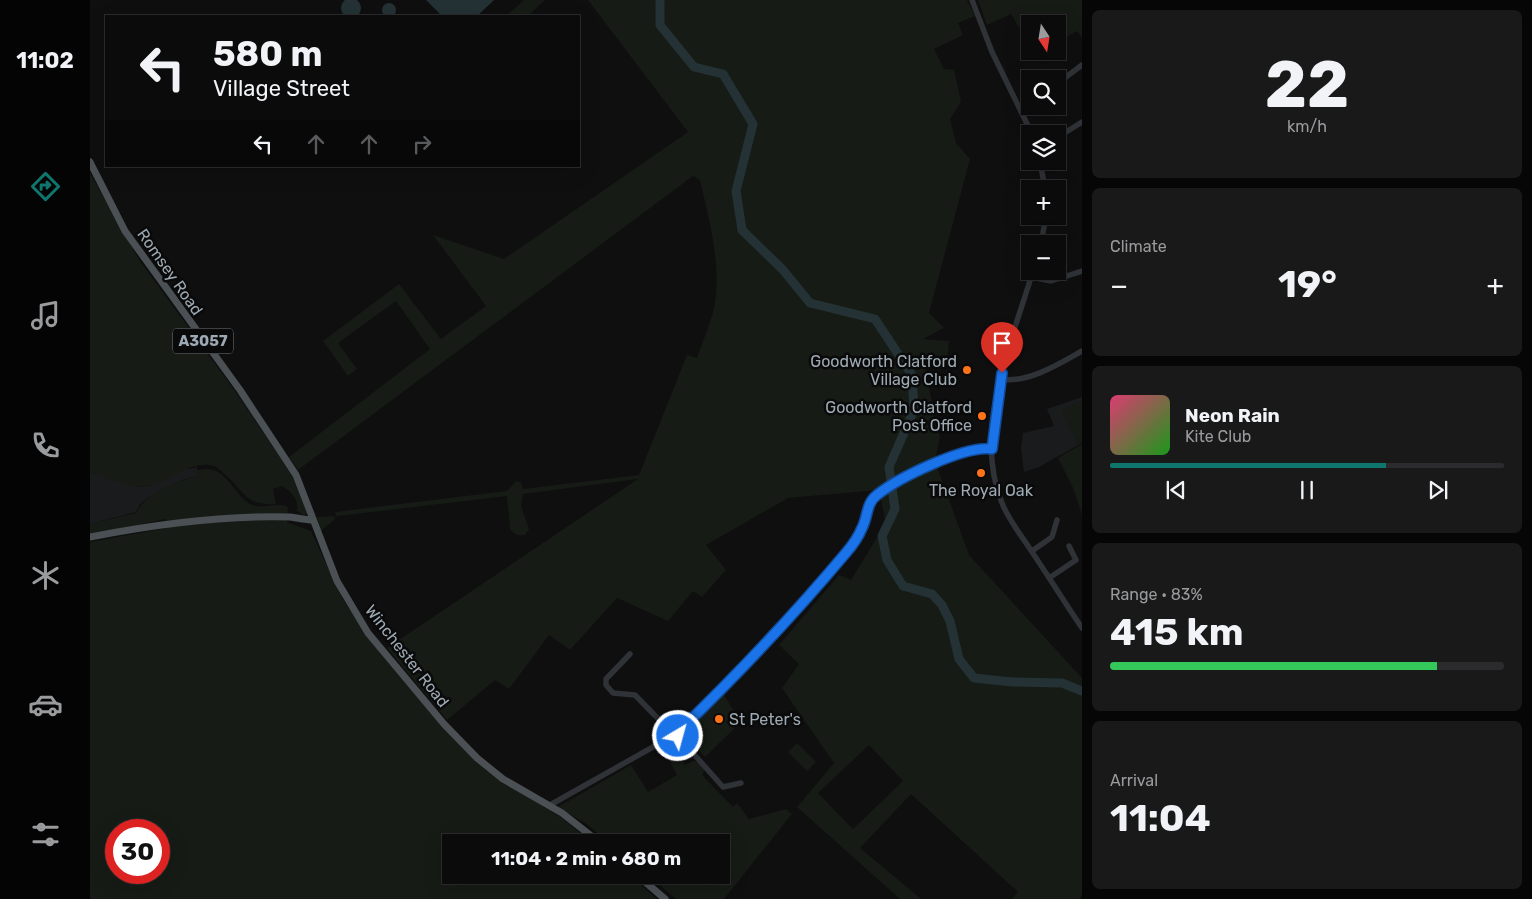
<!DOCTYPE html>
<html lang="en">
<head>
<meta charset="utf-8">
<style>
  :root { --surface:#0b0b0c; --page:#19191a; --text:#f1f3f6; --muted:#9a9b9d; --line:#2b2b2d; --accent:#0f766e }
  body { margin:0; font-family:Rubik,sans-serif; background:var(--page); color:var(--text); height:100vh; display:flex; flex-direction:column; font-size:19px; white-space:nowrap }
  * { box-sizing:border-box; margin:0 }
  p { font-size:16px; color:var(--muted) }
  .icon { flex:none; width:28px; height:28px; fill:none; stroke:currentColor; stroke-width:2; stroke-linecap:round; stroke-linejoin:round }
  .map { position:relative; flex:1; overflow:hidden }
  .sheet { display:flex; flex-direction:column; gap:10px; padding:10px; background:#060607; width:450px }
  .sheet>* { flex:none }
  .banner { position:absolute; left:15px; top:15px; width:475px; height:152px; border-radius:0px; box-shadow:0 5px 20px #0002,0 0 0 1px var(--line); background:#0b0b0c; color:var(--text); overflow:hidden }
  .needle { width:32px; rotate:168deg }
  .tools { position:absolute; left:931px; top:15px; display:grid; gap:10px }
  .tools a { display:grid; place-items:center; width:45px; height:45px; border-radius:0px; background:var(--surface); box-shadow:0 5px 20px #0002,0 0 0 1px var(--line); font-size:25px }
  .speed { position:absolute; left:15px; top:819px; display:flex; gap:10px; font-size:25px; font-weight:700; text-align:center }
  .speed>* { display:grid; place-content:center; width:65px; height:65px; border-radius:50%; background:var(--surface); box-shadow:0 5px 20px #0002,0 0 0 1px var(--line); line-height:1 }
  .speed .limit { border:8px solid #d22; background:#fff; color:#111 }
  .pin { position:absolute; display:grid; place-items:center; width:42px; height:42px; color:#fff; margin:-51px -21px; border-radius:50% 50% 50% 0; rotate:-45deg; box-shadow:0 0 5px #0007 }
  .pin .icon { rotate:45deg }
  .me { position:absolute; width:55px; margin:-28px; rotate:37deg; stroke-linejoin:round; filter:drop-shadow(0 0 4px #0008) }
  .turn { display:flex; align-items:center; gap:18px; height:105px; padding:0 25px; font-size:22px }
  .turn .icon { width:65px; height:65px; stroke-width:2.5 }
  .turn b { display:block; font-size:35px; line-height:42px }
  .lanes { display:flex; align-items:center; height:48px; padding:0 25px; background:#0003; justify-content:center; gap:25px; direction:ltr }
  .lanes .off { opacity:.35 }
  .big { font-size:38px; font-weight:700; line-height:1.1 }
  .sheet .card { flex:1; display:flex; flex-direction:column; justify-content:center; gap:8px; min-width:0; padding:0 18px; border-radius:8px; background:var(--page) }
  .sheet .dial { align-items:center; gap:0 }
  .dial b { font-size:65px; line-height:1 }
  .song { display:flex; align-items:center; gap:15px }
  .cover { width:60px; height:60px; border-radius:8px; background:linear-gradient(135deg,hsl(340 70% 55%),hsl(120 70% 35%)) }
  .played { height:5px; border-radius:2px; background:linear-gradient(90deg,var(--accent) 70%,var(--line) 70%) }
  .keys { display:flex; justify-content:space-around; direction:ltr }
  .heat { display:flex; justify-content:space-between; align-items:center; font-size:28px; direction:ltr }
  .charge { height:8px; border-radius:4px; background:linear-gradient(90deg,#34c759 83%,var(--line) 0) }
  .trip { position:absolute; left:352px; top:834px; width:288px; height:50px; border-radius:0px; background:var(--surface); box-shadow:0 5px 20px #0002,0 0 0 1px var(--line); font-weight:700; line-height:50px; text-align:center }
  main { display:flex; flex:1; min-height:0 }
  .menu { display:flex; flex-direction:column; width:90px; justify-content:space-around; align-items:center; background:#040405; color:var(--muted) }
  .menu .icon { width:35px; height:35px }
  .menu .selected { color:var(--accent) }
  .menu b { font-size:22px; color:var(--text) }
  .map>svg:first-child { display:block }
</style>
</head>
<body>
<main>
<nav class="menu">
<b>11:02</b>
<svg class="icon selected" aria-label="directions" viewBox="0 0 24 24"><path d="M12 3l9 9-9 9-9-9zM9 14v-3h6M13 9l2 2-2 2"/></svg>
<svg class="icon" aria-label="music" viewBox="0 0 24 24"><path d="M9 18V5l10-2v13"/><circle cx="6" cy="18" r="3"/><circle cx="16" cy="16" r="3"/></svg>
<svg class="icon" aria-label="phone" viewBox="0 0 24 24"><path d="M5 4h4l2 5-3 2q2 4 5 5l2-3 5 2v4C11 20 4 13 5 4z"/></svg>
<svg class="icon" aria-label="climate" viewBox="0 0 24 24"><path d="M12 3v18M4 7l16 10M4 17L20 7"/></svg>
<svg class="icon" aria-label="car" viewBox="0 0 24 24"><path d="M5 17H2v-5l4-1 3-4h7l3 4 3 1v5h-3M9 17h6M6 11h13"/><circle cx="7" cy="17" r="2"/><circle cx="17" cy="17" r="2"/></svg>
<svg class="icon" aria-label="filters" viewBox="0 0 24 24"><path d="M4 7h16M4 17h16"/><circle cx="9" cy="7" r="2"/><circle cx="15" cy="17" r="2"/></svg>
</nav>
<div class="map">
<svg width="992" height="899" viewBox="0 0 992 899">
  <rect width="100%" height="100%" fill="#0f0f10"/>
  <!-- built -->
  <path fill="#1a1b1d" d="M992,397V443L949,467L934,472L931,448L933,433L964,426L957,409Z
    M107,467V476L93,480L58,498L50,504L46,512L0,524V472L48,487L60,486L93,470Z"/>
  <!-- green -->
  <path fill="#161b15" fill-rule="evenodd" d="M434,0H455L438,16H416Z
    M498,0H565L566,5L575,4L574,0H877L885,16L868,23L873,35L844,49L854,69L864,70L871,102L860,119L866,143L880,159L839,313L854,328L833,339L859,341L857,367L836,366L844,417L850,437L845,461L879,555L992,678V894L989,899H922L928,892L821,794L770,848L831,899H810L707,807L744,763L692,688L709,664L689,645L749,575L761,580L796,523L789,490L698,498L616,545L636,570L612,597L603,591L578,621L527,598L480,650L459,635L419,689L405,680L357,720L297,648L548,479L433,494L431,506L439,529L435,535C429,536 424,535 420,529L417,496L248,516H246L245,512L417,491L426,481L431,483L433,489L549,475L597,355L607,358C613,340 622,321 625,303C631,263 619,219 610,180L603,176L208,470L199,457L340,349L306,301L248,343L267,369L258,376L233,341L309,284L351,339L396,306L343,235L414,259L598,132ZM779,745L813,781L763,829L728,793Z
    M888,0H992V38L987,31L968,42V24H940V46L921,14L897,25Z
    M0,173L50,261L145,391L206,481L218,514L213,515L207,511C209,500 202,492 192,486L183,489L186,504C153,506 155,490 133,473C131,471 127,467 124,466C101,459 80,482 59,486C41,490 17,478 0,472Z
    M992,400V442L988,445L971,410Z
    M992,444V515L983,488L968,458Z
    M118,469C136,470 144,492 157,502C171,512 185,501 198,507L197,522L221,531L253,600L285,645L364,739L399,772L472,818L501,842H361V875H540L567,899H0V542L77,528L76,519L0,535V524L46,513C56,493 87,482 107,476V470ZM26,830H69V872H26Z
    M244,516L245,519L231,531L227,517Z
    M632,692L651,722L615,757L592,732Z
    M581,741L595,751L596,756L592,760L595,765L602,761H606L615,769L612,775L643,807L647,803L659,819L696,809L702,814L634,899H586L558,875H631V842H519L495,823L468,807L541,765L558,792L587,775L571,745Z
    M707,743L726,762L717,771L698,752Z"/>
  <!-- water -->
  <path fill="#243235" d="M251 8a10 10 0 1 1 20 0a10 10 0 1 1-20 0Z
    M336,0H404L387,16H352Z
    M292 10a7 7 0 1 1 14 0a7 7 0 1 1-14 0Z"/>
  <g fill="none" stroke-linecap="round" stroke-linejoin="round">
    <!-- river -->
    <path stroke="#243235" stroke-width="9" d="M570,0V25L604,67L633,74L663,124L646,191L652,230L693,270L720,303L785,319L822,375L824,410L799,467L805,509L792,536L797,560L813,586L842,594L852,605L860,621L869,659L884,678L922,682L972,683L992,691"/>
    <!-- minor -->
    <path stroke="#2f3236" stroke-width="5.5" d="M882,0L902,52L942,134
      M968,83L992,65
      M932,112L940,104
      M968,137L992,122
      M950,161L955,189
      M951,244L956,216
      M943,271C922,341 882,431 912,503C919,521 932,536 942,552C959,577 975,603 992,628
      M941,277L961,281L992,271
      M910,379C937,384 969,364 992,351
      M942,551L962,537L967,520
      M959,578L986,560L979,546
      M540,654L516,679V685L523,693L545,695L584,735
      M586,734L633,787L651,783
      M460,805L586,734L649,672L756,553L773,527L780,501L788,494L830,469L855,459L886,448L901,449"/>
    <!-- major -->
    <path stroke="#4b5055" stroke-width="7" d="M0,162L35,231L150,390L206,475L247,581L278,633L354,724L387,758L413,779L472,813L509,842
      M0,537C66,524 132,515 200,517C208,518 215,520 223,520
      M547,875L575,899"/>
  </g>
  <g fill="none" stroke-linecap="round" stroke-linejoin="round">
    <defs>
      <path id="route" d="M588,736L586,734C645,677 702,617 755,554C762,546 768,538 772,528C778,517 776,503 787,495C808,478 875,445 902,449L912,373"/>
    </defs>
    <!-- route casing -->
    <use href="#route" stroke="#114b97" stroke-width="12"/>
    <!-- route -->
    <use href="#route" stroke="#1a73e8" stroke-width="9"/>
  </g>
  <!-- markers -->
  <g fill="#ff7318" stroke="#0a0a0b" stroke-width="2">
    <circle cx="877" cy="370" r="5"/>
    <circle cx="892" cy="416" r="5"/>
    <circle cx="891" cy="473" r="5"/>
    <circle cx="629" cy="719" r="5"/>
  </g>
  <g text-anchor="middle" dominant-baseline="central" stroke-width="5" stroke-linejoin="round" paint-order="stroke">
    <!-- shield labels -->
    <rect fill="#0a0a0b" stroke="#727a81" stroke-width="1" x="83" y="328.5" width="60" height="25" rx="4"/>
    <g font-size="15" font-weight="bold" fill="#9eaab3">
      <text x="113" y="341">A3057</text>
    </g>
    <!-- street labels -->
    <g font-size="16" fill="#9eaab3" stroke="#0a0a0b">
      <text transform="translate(80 272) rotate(55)">Romsey Road</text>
      <text transform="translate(317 656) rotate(52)">Winchester Road</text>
    </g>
    <!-- poi labels -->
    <g font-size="16" fill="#9eaab3" stroke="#0a0a0b" text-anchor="end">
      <text x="867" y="361">Goodworth Clatford<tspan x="867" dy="18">Village Club</tspan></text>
      <text x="882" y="407">Goodworth Clatford<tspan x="882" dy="18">Post Office</tspan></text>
      <text x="891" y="490" text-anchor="middle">The Royal Oak</text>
      <text x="639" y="719" text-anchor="start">St Peter's</text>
    </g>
  </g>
</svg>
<div class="tools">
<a><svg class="needle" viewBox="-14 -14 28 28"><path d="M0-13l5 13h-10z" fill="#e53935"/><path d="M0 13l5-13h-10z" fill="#9a9b9d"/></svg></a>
<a><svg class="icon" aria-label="search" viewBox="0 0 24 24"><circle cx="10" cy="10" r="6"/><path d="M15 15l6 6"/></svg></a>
<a><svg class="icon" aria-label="layers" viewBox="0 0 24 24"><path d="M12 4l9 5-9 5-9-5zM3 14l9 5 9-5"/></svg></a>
<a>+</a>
<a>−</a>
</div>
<div class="speed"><div class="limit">30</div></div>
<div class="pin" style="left:912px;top:373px;background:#d93025"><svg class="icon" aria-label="arrive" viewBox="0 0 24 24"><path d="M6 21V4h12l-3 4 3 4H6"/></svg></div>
<svg class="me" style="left:588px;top:736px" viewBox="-20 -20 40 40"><circle r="17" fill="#1a73e8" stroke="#fff" stroke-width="3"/><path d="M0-11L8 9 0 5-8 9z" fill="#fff"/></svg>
<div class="trip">11:04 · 2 min · 680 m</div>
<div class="banner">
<div class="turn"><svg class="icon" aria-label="left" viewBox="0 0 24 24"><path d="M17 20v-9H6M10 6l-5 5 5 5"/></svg><div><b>580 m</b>Village Street</div></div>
<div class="lanes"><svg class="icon" aria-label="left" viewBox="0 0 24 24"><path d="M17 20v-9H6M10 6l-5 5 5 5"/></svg><svg class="icon off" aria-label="ahead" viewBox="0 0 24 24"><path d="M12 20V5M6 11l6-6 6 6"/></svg><svg class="icon off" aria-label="ahead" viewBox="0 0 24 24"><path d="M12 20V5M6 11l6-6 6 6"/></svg><svg class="icon off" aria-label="right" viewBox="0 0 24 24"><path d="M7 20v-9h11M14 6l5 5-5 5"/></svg></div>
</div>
</div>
<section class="sheet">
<div class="card dial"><b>22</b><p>km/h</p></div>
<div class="card"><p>Climate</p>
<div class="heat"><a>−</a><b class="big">19°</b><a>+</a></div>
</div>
<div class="card">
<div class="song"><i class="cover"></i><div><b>Neon Rain</b><p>Kite Club</p></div></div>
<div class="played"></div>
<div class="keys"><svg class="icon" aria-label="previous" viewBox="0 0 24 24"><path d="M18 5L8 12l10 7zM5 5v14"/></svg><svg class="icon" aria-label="pause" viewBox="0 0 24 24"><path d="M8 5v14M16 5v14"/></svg><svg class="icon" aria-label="next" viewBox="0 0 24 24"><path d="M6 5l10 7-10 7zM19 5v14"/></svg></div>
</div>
<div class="card"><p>Range · 83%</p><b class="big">415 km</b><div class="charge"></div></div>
<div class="card"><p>Arrival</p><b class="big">11:04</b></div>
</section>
</main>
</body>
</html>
